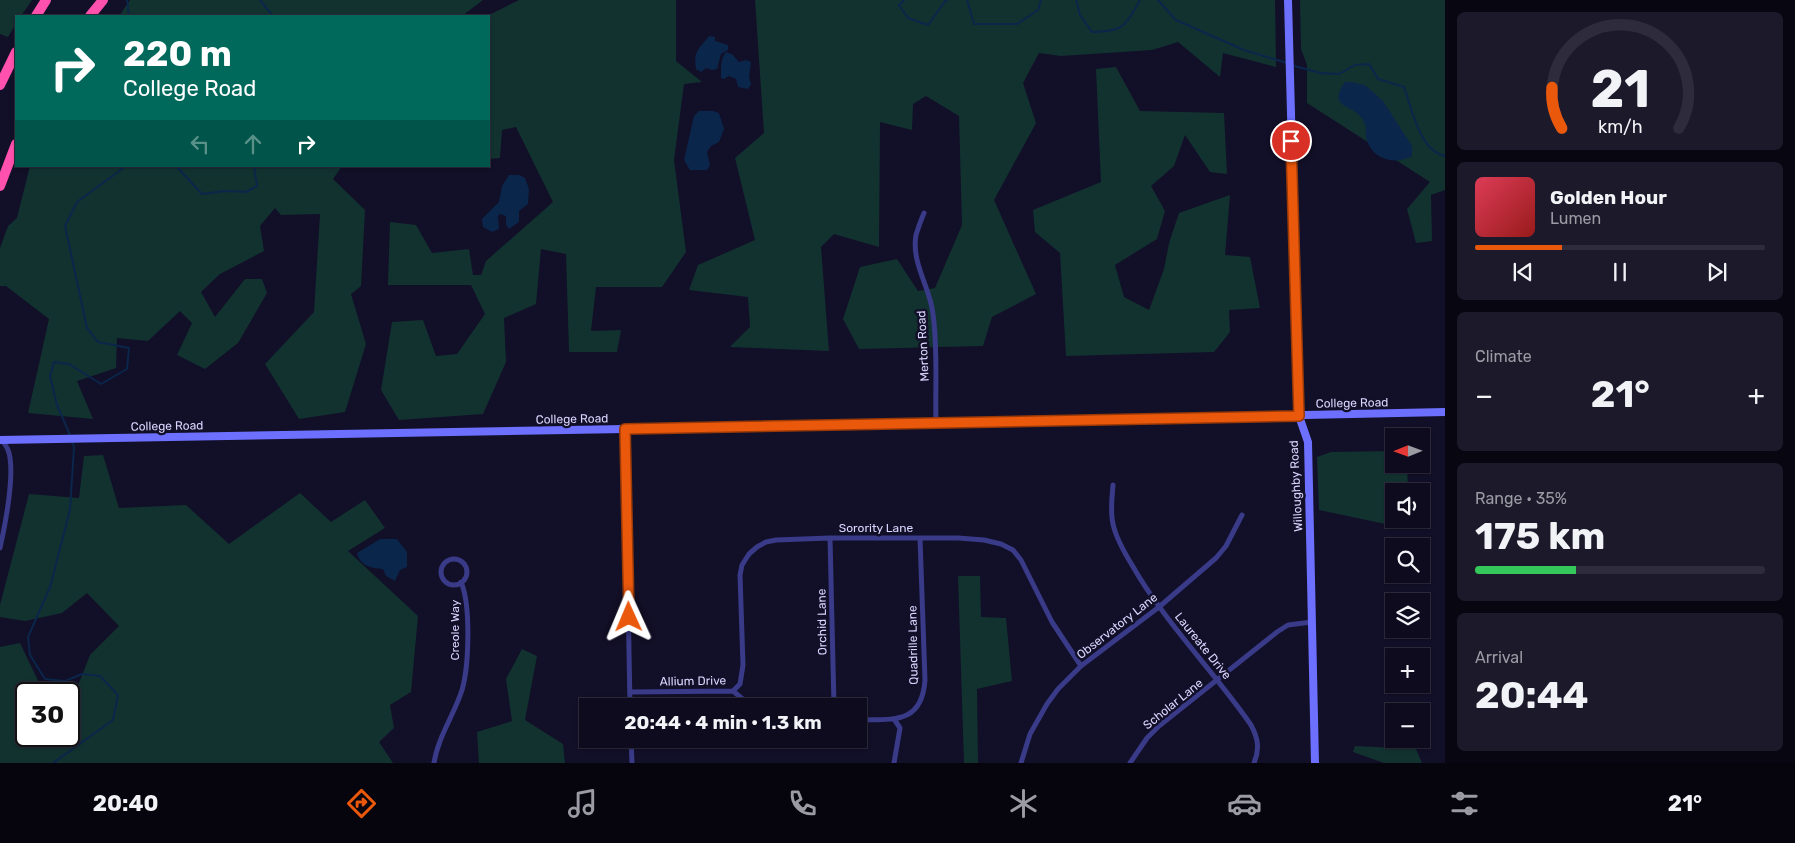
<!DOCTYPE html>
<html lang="en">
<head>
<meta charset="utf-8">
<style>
  :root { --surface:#0e0b1e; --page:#1c192b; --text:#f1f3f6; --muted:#9b9ba4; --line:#2e2b3c; --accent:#ea580c }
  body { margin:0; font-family:Rubik,sans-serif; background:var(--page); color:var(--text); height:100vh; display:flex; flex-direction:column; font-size:19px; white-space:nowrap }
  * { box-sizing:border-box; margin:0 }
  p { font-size:16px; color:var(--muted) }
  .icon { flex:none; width:28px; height:28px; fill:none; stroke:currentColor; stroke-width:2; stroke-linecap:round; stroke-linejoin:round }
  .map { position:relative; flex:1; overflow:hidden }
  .drawer { display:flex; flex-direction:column; gap:12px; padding:12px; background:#080610; width:350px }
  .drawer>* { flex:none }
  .top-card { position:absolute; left:15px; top:15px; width:475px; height:152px; border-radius:0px; box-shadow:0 1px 4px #0004,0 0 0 1px var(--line); background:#00695c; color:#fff; overflow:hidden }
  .needle { width:32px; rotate:269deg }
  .tools { position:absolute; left:1385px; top:428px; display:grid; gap:10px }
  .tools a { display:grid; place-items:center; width:45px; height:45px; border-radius:0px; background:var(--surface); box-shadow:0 1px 4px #0004,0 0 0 1px var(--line); font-size:25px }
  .speed { position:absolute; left:15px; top:682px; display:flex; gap:10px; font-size:25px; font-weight:700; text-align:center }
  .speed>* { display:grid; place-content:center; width:65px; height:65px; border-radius:50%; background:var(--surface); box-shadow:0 1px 4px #0004,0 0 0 1px var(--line); line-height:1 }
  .speed .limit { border:2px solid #111; border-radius:8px; background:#fff; color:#111 }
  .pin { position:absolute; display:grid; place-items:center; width:42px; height:42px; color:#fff; margin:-21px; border:2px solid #fff; border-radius:50%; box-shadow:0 1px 5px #0007 }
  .me { position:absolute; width:55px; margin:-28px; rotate:359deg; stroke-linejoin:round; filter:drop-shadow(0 0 4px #0008) }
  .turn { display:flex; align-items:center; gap:18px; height:105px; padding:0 25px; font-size:22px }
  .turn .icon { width:65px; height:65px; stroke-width:2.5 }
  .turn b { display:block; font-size:35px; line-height:42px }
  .lanes { display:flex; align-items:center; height:48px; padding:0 25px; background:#0003; justify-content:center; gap:25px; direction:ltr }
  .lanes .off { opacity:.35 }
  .big { font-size:38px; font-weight:700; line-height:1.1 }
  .drawer .card { flex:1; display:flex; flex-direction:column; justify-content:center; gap:8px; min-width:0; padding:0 18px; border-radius:8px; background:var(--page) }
  .drawer .dial { align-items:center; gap:0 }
  .dial svg { height:130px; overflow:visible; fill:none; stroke:var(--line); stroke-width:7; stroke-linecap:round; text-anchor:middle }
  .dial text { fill:var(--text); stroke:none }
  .song { display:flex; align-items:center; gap:15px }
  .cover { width:60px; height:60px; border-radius:8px; background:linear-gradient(135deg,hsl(350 70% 55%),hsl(0 70% 35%)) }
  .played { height:5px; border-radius:2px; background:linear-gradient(90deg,var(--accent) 30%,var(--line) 30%) }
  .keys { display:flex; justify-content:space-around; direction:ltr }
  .heat { display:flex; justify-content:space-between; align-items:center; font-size:28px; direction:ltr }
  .charge { height:8px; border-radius:4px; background:linear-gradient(90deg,#34c759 35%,var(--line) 0) }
  .trip { position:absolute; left:579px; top:698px; width:288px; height:50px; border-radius:0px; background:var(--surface); box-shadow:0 1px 4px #0004,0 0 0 1px var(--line); font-weight:700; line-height:50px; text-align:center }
  .dock { display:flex; height:80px; justify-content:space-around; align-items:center; background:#06040c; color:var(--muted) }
  .dock .icon { width:35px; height:35px }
  .dock .active { color:var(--accent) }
  .dock b { font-size:22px; color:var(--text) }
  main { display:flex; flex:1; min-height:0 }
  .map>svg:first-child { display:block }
</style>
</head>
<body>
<main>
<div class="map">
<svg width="1445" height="763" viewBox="0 0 1445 763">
  <rect width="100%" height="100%" fill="#120f28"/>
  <!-- green -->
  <path fill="#123230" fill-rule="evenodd" d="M0,0H32L21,16H16V24L8,37L0,34Z
    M130,0H483L462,16H119Z
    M519,0H676V61L702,82L684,84L674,160L686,252L662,287H596L591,331L621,330L617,352H569L566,254L541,249L536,304L504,318L506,362L483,414L399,420L381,390L392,322L423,320L436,356L457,354L485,314L471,285H388L390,222L416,225L432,253L469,249L473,275H481L486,261L553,202L516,127L502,130L500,158L489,159V16H487Z
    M755,0H1275L1276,67L1223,53L1220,77L1178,42L1152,50L1061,56L1039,53L1023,83L1036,123L994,200L1036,294L992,317L983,346L859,349L843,319L860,267L897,259L918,291L935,288L962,225L959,116L926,96L913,104L912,130L880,122L879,247L834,234L821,247L829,351L730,347L750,327L748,297L689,290L698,265L755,240L735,158L764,133Z
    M1300,0H1445V190L1431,195L1432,241L1416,243L1407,209L1430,182L1307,103V65L1301,49Z
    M1116,67L1140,111L1224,113L1227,174L1210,172L1185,135L1174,166L1151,186L1165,211L1157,239L1115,265L1124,297L1149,310L1164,269L1169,243L1179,213L1230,195L1225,255L1250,257L1260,308L1229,310L1230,332L1214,352L1066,356L1060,253L1035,232L1033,210L1101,182L1096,69Z
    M30,166H342L333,179L365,210L361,286L351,294L366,344L345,412L299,419L265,364L314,312L320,214L281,215L275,208L260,226L264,251L220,274L201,292L215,317L245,279H262L267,293L238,343L205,369L177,355L192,323L180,311L148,341L117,338L116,368L77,381L93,419L28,413L49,319L6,286H0V248L8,226L17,218Z
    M1394,451V464H1407L1408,491H1394V519H1409V529L1319,510L1317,457L1331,452Z
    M103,455L119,508L186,505L229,544L300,493L331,522L365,500L385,528L348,551L418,616L411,692L390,705L394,728L379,742L393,763H0V647L20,643L43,691L77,688L90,655L119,626L87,593L62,613L25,621L0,617V605L29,494L79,498L84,456ZM26,694H69V736H26Z
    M958,576H980L981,617L1006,618L1012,681L977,689L978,763H964Z
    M522,649L537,656L525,720L563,744L565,763H479L477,732L512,721L506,679Z
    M1355,746L1416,749L1422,763H1384L1353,752Z"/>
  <!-- water -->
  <path fill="#0b264b" d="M709,36L715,37V41L728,45V50L721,54L717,69L712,70L706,68L701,72L696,69C693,51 699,49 709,36Z
    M726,52L732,54L739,62L746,60L751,62L749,77L751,84L748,89L738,87L736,79L729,76L724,79L721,78C721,69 720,59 726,52Z
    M1345,82H1351L1365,85L1383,101L1412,146V156C1394,166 1371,159 1366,137C1365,133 1367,127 1364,122C1356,103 1325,110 1345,82Z
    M699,111H713L719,113L724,129L719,142L711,146L707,152L710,165L707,170H690L684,160L694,116Z
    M509,175H519L525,178L529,189L528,204L519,211V222L509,229L506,225V216L500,214L498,216L499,229L492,232L483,227L482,219L499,202L502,186Z
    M380,539H397L407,552V567L400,570L395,581L386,576L383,569C371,568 360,566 357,553Z"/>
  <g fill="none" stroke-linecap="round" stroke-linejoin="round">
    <!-- stream -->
    <path stroke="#0b264b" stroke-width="2" d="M127,0L129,16
      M260,0L273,16
      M904,0L899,5L908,18L928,25L946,0H948
      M967,0L974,24H1017L1038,10L1041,0
      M1076,0L1080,15L1092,32C1124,32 1125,26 1140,0
      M1158,0L1176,20L1244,50L1287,63
      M1291,65L1320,73L1339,74L1355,65L1369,64L1378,79L1404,87C1412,109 1419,150 1445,156
      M176,166L202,194L225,191L246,192L257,186L254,166
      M70,435L57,405L50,376L54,362L69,364L101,384L127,369L129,348L98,342L87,328L65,226L77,202L126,166
      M53,763L113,720L118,695L100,676L82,674L65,681L45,679L30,655L28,637L50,587L70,510L74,447L72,442"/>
    <!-- street -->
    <path stroke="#393a88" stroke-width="5" d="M924,213C921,220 918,228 916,235C911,263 930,287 933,314C938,350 935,387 936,423
      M625,429L630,706
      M1113,485C1112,498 1110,511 1113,524C1116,538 1124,552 1132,565C1165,623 1213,670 1251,725C1258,738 1260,749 1254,763
      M830,538L834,706
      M0,548C5,526 16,470 8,450C7,447 4,443 2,440
      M441 572a13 13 0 1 1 26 0a13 13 0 1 1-26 0Z
      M733,691L740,684L743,665L740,575L742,565L749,554L757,547L766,542L776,540L830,538H958L984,540L1001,544L1013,550L1021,560L1052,622L1081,666
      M630,692L733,691L751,706
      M894,719L900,728L894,763
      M858,720C892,719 922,725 925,680L920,538
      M631,739L632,763
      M434,763C438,737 454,715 462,690C469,666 471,605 461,582
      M1021,763L1030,734L1047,704L1058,689L1081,666L1159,607L1216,558L1226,546L1242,515
      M1130,763L1147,738L1159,726L1277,632L1288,625L1312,622"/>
    <!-- secondary -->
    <path stroke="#6d70ff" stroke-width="8" d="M1288,0L1299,416L1308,442L1315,763
      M0,440L625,429L1445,412"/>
    <!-- highway -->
    <path stroke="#ff51ad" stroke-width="10" d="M36,16L46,0
      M90,16L103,0
      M0,85L16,52
      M0,186L16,144"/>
  </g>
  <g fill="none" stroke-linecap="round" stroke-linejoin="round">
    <defs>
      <path id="route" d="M629,617L625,429L1299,416L1291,141"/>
    </defs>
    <!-- route casing -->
    <use href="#route" stroke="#983908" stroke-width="12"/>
    <!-- route -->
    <use href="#route" stroke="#ea580c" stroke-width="9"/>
  </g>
  <g text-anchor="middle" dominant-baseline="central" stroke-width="5" stroke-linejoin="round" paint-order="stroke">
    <!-- street labels -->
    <g font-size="12" fill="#d9d6ff" stroke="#120f28">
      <text transform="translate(923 346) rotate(-93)">Merton Road</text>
      <text transform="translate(1352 403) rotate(-1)">College Road</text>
      <text transform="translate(572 419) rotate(-1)">College Road</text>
      <text transform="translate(167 426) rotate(-1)">College Road</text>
      <text transform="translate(1296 486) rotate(-93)">Willoughby Road</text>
      <text x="876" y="528">Sorority Lane</text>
      <text transform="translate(822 622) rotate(-91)">Orchid Lane</text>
      <text transform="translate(1117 626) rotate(-38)">Observatory Lane</text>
      <text transform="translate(455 630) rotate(-90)">Creole Way</text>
      <text transform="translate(913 645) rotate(-91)">Quadrille Lane</text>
      <text transform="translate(1203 646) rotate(51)">Laureate Drive</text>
      <text transform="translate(693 681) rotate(-1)">Allium Drive</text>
      <text transform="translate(1173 704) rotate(-39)">Scholar Lane</text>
    </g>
  </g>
</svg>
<div class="tools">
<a><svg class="needle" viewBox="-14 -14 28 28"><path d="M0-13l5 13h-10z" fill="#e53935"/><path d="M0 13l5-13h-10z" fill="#9b9ba4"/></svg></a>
<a><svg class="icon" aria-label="sound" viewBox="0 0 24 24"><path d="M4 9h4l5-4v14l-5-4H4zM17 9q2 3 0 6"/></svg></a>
<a><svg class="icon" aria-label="search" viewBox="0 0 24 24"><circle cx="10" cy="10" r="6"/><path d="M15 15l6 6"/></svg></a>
<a><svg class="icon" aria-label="layers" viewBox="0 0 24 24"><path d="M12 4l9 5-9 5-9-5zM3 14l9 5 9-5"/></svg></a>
<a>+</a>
<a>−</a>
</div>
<div class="speed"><div class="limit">30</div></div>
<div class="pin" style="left:1291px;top:141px;background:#d93025"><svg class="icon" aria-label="arrive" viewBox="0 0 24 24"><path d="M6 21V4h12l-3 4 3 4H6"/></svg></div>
<svg class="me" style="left:629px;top:617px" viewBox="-20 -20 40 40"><path d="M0-17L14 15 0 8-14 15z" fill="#ea580c" stroke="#fff" stroke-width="4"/></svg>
<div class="trip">20:44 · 4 min · 1.3 km</div>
<div class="top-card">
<div class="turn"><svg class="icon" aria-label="right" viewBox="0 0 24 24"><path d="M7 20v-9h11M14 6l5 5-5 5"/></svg><div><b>220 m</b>College Road</div></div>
<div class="lanes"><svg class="icon off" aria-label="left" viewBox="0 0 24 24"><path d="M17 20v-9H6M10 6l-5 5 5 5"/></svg><svg class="icon off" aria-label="ahead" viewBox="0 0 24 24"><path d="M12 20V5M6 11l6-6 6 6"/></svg><svg class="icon" aria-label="right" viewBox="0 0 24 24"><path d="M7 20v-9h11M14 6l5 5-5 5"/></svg></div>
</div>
</div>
<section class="drawer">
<div class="card dial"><svg viewBox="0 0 100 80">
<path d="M14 69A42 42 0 1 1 86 69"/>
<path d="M14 69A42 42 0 0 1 8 44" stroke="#ea580c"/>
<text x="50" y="56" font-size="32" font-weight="700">21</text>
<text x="50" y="72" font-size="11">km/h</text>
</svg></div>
<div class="card">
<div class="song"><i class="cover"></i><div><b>Golden Hour</b><p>Lumen</p></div></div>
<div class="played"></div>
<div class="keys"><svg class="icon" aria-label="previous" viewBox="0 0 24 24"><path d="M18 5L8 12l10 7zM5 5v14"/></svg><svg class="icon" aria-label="pause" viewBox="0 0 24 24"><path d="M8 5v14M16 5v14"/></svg><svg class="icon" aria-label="next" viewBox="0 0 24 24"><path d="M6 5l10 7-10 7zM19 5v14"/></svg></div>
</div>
<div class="card"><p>Climate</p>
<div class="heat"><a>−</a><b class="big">21°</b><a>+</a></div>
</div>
<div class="card"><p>Range · 35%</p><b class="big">175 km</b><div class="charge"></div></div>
<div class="card"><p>Arrival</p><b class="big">20:44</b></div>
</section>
</main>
<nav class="dock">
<b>20:40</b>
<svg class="icon active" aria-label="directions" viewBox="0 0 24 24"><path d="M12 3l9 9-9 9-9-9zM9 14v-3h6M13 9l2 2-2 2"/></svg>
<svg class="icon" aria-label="music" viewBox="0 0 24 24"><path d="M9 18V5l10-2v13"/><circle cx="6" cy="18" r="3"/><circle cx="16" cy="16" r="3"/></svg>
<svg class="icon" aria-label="phone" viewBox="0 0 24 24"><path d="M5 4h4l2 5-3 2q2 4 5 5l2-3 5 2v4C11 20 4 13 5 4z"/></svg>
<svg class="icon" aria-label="climate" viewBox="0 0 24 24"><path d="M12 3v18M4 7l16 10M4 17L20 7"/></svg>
<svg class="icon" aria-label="car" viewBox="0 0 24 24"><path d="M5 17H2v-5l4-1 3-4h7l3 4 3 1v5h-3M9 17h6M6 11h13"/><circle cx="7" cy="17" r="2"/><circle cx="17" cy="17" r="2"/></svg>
<svg class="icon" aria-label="filters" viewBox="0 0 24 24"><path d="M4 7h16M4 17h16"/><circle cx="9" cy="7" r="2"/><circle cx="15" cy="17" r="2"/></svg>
<b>21°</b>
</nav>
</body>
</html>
